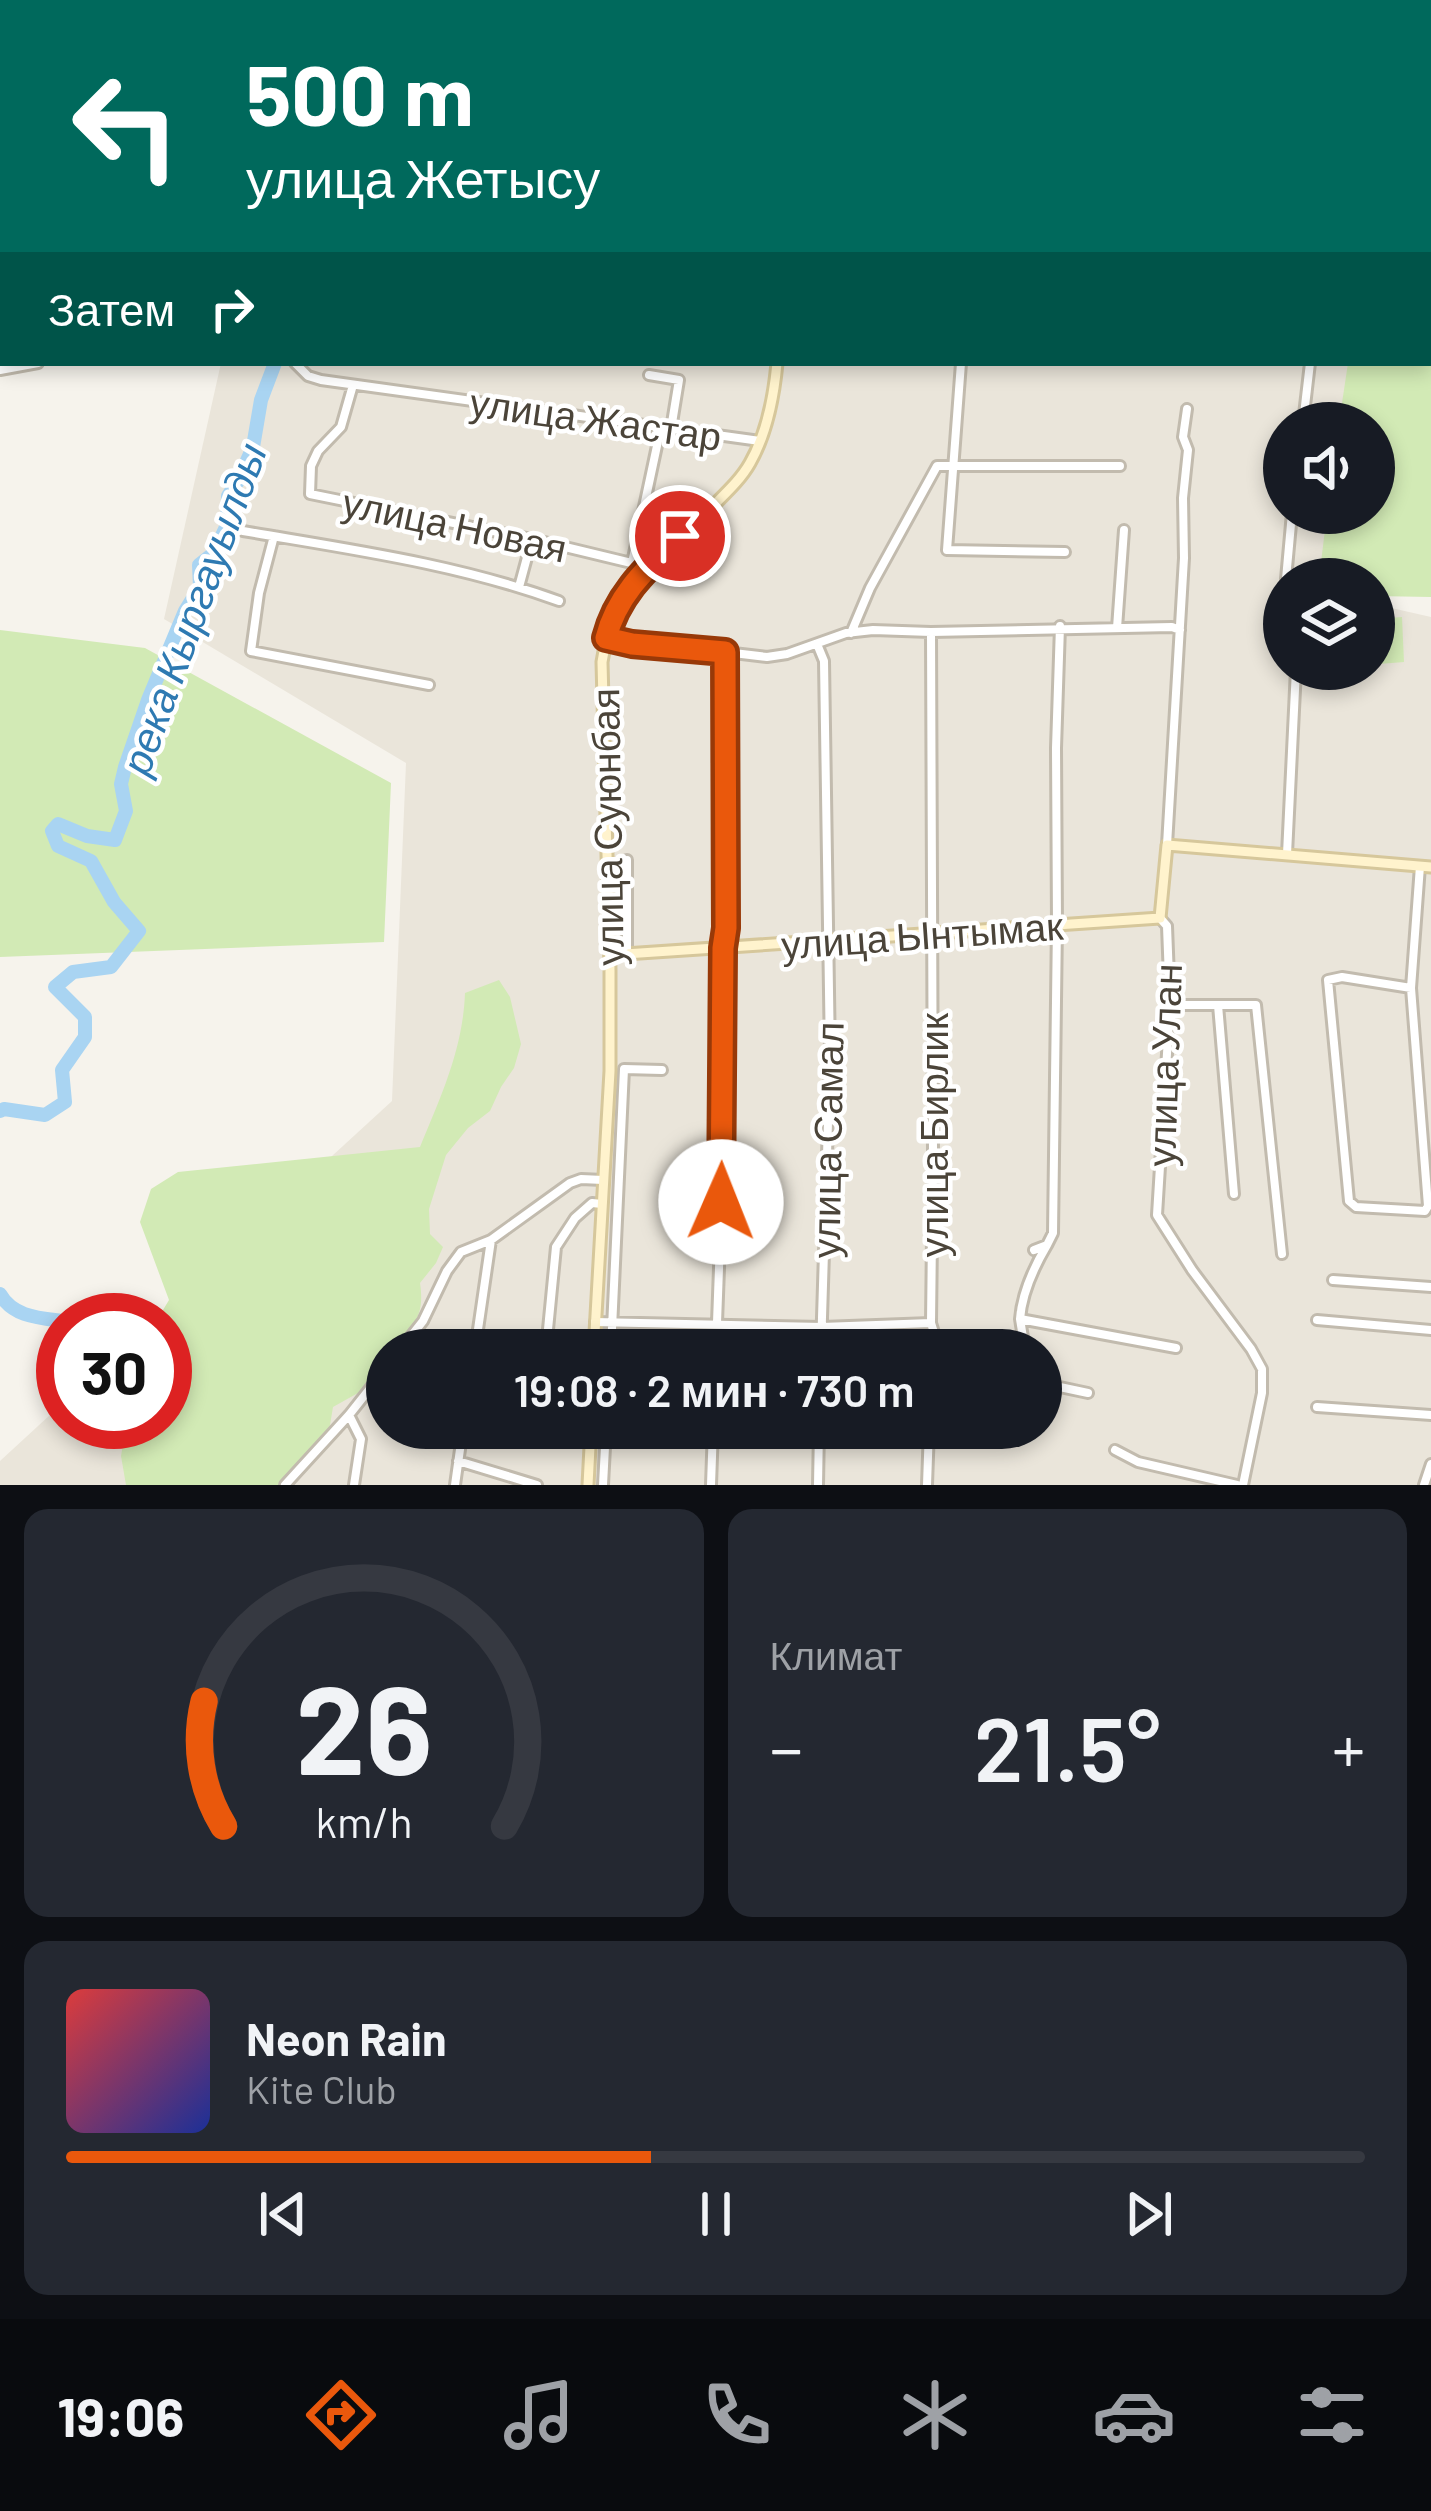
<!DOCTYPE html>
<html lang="ru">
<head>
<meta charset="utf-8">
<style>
  :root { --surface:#171b24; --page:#242831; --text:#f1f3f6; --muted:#9ea1a6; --line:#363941; --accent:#ea580c }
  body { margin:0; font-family:Barlow,sans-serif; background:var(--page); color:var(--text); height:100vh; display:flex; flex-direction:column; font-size:45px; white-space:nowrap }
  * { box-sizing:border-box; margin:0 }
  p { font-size:39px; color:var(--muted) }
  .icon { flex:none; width:66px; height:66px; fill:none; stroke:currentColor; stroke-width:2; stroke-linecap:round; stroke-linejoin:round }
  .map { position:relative; height:1485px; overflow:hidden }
  .drawer { display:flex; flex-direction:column; gap:24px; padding:24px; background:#0d0f14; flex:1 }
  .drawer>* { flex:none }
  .top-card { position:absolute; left:0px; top:0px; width:1431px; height:366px; box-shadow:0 6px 18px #0003; background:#00695c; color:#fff; overflow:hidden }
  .fabs { position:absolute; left:1263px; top:402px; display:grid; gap:24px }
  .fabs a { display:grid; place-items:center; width:132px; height:132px; border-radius:50%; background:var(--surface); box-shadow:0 6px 18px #0003; font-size:60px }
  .speed { position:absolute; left:36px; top:1293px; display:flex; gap:24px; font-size:60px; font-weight:700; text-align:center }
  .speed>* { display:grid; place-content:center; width:156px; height:156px; border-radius:50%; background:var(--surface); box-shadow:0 6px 18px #0003; line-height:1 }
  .speed .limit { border:18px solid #d22; background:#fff; color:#111 }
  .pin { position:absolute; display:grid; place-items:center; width:102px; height:102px; color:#fff; margin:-51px; border:6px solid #fff; border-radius:50%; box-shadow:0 3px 12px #0007 }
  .me { position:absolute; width:132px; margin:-66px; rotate:1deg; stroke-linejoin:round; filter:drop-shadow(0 0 9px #0008) }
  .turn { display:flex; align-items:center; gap:42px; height:252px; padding:0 48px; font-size:54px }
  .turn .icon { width:156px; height:156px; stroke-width:2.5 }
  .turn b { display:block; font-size:84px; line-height:102px }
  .then { display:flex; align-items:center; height:114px; padding:0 48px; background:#0003; gap:24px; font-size:45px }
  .big { font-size:90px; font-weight:600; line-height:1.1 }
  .drawer .tile { flex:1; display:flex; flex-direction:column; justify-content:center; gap:18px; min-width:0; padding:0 42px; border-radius:24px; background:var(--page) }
  .drawer .dial { align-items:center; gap:0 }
  .dial svg { height:312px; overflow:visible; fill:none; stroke:var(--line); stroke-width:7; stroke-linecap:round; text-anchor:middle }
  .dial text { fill:var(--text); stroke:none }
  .song { display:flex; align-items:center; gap:36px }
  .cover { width:144px; height:144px; border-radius:18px; background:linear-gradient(135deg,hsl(0 70% 55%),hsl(230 70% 35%)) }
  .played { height:12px; border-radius:6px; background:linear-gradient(90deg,var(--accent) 45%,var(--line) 45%) }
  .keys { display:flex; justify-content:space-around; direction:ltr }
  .heat { display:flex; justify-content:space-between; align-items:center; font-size:66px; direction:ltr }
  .drawer .tiles { flex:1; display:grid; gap:24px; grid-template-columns:1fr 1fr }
  .tile:last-child { grid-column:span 2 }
  .trip { position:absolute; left:366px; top:1329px; width:696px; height:120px; border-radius:60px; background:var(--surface); box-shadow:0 6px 18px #0003; font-weight:600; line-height:120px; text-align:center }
  .menu { display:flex; height:192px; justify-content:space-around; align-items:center; background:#090b0e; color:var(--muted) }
  .menu .icon { width:84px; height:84px }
  .menu .selected { color:var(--accent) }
  .menu b { font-size:54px; color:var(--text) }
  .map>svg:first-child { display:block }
</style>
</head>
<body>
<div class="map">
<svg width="1431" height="1485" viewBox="0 0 1431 1485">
  <rect width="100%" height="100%" fill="#f6f3ec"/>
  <!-- residential -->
  <path fill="#eae5da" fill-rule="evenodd" d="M323,0H1393V3H320Z
    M221,363H1351L1344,423H1284V513H1333L1325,579H1284V669H1374V604L1431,617V1485H0V1461L63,1403V1422H165V1320H153L392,1101L406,763L164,619ZM387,1350H1041V1428H387Z"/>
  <!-- green -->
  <path fill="#d2eab5" d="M1385,0H1431V208L1428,212V3H1384Z
    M1428,308L1431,311V597L1374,596V579H1319L1327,513H1374V423H1339L1348,363H1428Z
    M1402,617L1404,662L1379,664L1377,619Z
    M0,630L145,648L391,783L384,942L0,957Z
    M499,980L510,997L521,1044L514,1068L501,1087L490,1111L468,1128L446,1155L429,1209L430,1234L443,1247L436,1263L420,1283C425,1316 414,1326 392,1350H387V1356L358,1393L333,1407L329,1431L280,1485H126L121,1456L127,1422H165V1320H157L169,1300L140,1222L151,1189L178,1172L420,1147C441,1096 463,1049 465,993Z"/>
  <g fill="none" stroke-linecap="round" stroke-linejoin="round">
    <!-- river -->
    <path stroke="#a9d4f2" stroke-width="14" d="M377,3L379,0
      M0,1111L4,1109L45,1115L65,1102L62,1070L85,1037V1017L55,987L73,972L111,967L139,931L114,902L91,861L58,846L52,831L58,824L87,836L115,840L126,811L121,784L125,767L148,700L185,611L200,587L199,565L214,553L227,525L228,496L238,481L253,447L261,400L275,363
      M0,1294C13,1317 39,1318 63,1321"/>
    <defs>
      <path id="street" d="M672,0V3
        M416,3L417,0
        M569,3L570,0
        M926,3V0
        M1361,3V0
        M295,363L308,376L321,380L760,441
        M961,363L947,550L1065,552
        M0,370L38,363
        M649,375L679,380L671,429
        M353,385L341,427L318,451L311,466L310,494L532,539L648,567
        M1303,423L1310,363
        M243,531C348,549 458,564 559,601
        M274,536L259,593L251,651L429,685
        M632,563L661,427
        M1286,579L1292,513
        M519,587L532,539
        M1117,628L1124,530
        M931,632L933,1151L931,1323L936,1339L934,1350
        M851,633L870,588L937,466H1120
        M606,638L632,643L725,652L726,929L723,948L720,1241L716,1350
        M817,644L824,661L830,1057L821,1350
        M725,652L767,657L787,654L846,633L873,630L931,632L1172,627L1180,630
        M1167,845L1184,558L1183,498L1188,450L1183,437L1187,409
        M1287,854L1296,669
        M1160,918L1167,926L1170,1005L1157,1215L1192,1270L1251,1349L1262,1369V1393L1243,1485
        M627,954V860
        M1411,988L1342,977L1328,980L1349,1201L1356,1207L1425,1211L1428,1206L1411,988L1420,866
        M1170,1005H1256L1282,1254
        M1218,1005L1234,1194
        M1047,1245C1034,1267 1022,1294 1020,1319L1176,1348
        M1034,1250L1047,1245L1053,1233L1057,924L1056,748L1060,626
        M1333,1280L1431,1287
        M1020,1319L1025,1350
        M1317,1320L1431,1330
        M595,1322L822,1327L931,1323
        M400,1350L423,1321L447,1271L461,1252L491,1240L570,1183L581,1179L603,1180
        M475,1350L491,1240
        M546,1350L556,1247L575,1218L592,1203L602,1204
        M611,1350L624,1069L662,1070
        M1041,1383L1088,1393
        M1317,1407L1431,1415
        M349,1415L361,1439L354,1485
        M1115,1450L1138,1462L1237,1485
        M458,1461L537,1485
        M285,1485L349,1415L387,1367
        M455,1485L463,1428
        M603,1485L606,1428
        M711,1485L713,1428
        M818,1485L819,1428
        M927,1485L929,1428
        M1424,1485L1431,1464"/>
      <path id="secondary" d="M787,3V0
        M610,955L1160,918L1167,845L1431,867
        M594,1350L610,1071V970L602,662C615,580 660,559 714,505C727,492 741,479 750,463C767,433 774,396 777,363
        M588,1485L591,1428"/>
    </defs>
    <!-- street casing -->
    <use href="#street" stroke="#c2bbae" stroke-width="14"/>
    <!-- secondary casing -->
    <use href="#secondary" stroke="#d6c79b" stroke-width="15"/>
    <!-- street -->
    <use href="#street" stroke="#fff" stroke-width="8"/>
    <!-- secondary -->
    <use href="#secondary" stroke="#fff3cd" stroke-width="9"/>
  </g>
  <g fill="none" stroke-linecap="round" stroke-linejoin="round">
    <defs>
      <path id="route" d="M680,536C648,567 617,594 606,638L632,644L725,652L726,928L723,948L721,1202"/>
    </defs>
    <!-- route casing -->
    <use href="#route" stroke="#983908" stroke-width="30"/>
    <!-- route -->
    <use href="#route" stroke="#ea580c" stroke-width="21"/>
  </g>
  <g text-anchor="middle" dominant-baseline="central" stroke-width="9" stroke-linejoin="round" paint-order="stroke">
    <!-- street labels -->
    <g font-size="39" fill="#4b4439" stroke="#fff">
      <text transform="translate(596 418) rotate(8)">улица Жастар</text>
      <text transform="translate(455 524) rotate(12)">улица Новая</text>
      <text transform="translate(606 827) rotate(-91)">улица Суюнбая</text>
      <text transform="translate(922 934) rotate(-4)">улица Ынтымак</text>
      <text transform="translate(1163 1065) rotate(-88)">улица Улан</text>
      <text transform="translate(932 1135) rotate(-90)">улица Бирлик</text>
      <text transform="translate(826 1140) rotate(-89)">улица Самал</text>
    </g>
    <!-- water labels -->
    <g font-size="42" font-style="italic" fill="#2e7ab2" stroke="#fff">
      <text transform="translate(192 608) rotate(-70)">река Кыргауылды</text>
    </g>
  </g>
</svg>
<div class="fabs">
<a><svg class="icon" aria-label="sound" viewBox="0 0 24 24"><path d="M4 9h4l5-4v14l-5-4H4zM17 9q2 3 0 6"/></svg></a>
<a><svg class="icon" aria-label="layers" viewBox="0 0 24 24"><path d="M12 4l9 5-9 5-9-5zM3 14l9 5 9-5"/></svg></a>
</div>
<div class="speed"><div class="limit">30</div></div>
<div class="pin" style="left:680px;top:536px;background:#d93025"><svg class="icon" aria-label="arrive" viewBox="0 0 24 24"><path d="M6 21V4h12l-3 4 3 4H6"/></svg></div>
<svg class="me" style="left:721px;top:1202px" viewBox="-20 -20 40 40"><circle r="19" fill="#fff"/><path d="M0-13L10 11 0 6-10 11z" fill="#ea580c"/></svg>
<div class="trip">19:08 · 2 мин · 730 m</div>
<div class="top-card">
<div class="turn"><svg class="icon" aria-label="left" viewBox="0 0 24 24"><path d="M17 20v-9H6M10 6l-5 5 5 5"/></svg><div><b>500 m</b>улица Жетысу</div></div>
<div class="then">Затем<svg class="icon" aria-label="right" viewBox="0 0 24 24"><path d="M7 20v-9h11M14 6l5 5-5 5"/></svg></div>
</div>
</div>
<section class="drawer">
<div class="tiles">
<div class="tile dial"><svg viewBox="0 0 100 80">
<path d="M14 69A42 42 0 1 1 86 69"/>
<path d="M14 69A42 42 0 0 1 9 37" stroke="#ea580c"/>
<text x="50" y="56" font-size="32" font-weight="700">26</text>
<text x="50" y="72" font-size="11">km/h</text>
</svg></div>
<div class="tile"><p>Климат</p>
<div class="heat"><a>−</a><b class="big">21.5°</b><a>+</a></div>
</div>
<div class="tile">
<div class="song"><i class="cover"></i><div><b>Neon Rain</b><p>Kite Club</p></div></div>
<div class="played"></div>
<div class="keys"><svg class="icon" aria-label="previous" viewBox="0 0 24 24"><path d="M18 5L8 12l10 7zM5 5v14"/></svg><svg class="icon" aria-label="pause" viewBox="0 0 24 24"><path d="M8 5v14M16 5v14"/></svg><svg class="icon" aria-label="next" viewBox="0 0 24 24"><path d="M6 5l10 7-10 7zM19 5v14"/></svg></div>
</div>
</div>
</section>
<nav class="menu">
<b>19:06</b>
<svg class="icon selected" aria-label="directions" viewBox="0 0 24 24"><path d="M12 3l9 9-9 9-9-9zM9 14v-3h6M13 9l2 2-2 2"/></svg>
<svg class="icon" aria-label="music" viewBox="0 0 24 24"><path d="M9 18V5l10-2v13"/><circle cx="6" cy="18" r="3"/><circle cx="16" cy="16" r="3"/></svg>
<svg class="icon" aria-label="phone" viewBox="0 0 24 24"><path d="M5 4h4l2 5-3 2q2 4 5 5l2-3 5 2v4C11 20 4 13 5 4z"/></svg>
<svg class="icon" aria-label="climate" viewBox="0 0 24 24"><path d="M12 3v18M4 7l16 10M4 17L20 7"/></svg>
<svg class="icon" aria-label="car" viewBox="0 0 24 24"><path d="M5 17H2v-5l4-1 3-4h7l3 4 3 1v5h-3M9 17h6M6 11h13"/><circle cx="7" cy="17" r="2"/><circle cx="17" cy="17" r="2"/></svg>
<svg class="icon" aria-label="filters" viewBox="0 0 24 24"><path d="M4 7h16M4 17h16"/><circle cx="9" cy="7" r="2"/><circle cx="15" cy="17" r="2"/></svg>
</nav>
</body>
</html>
